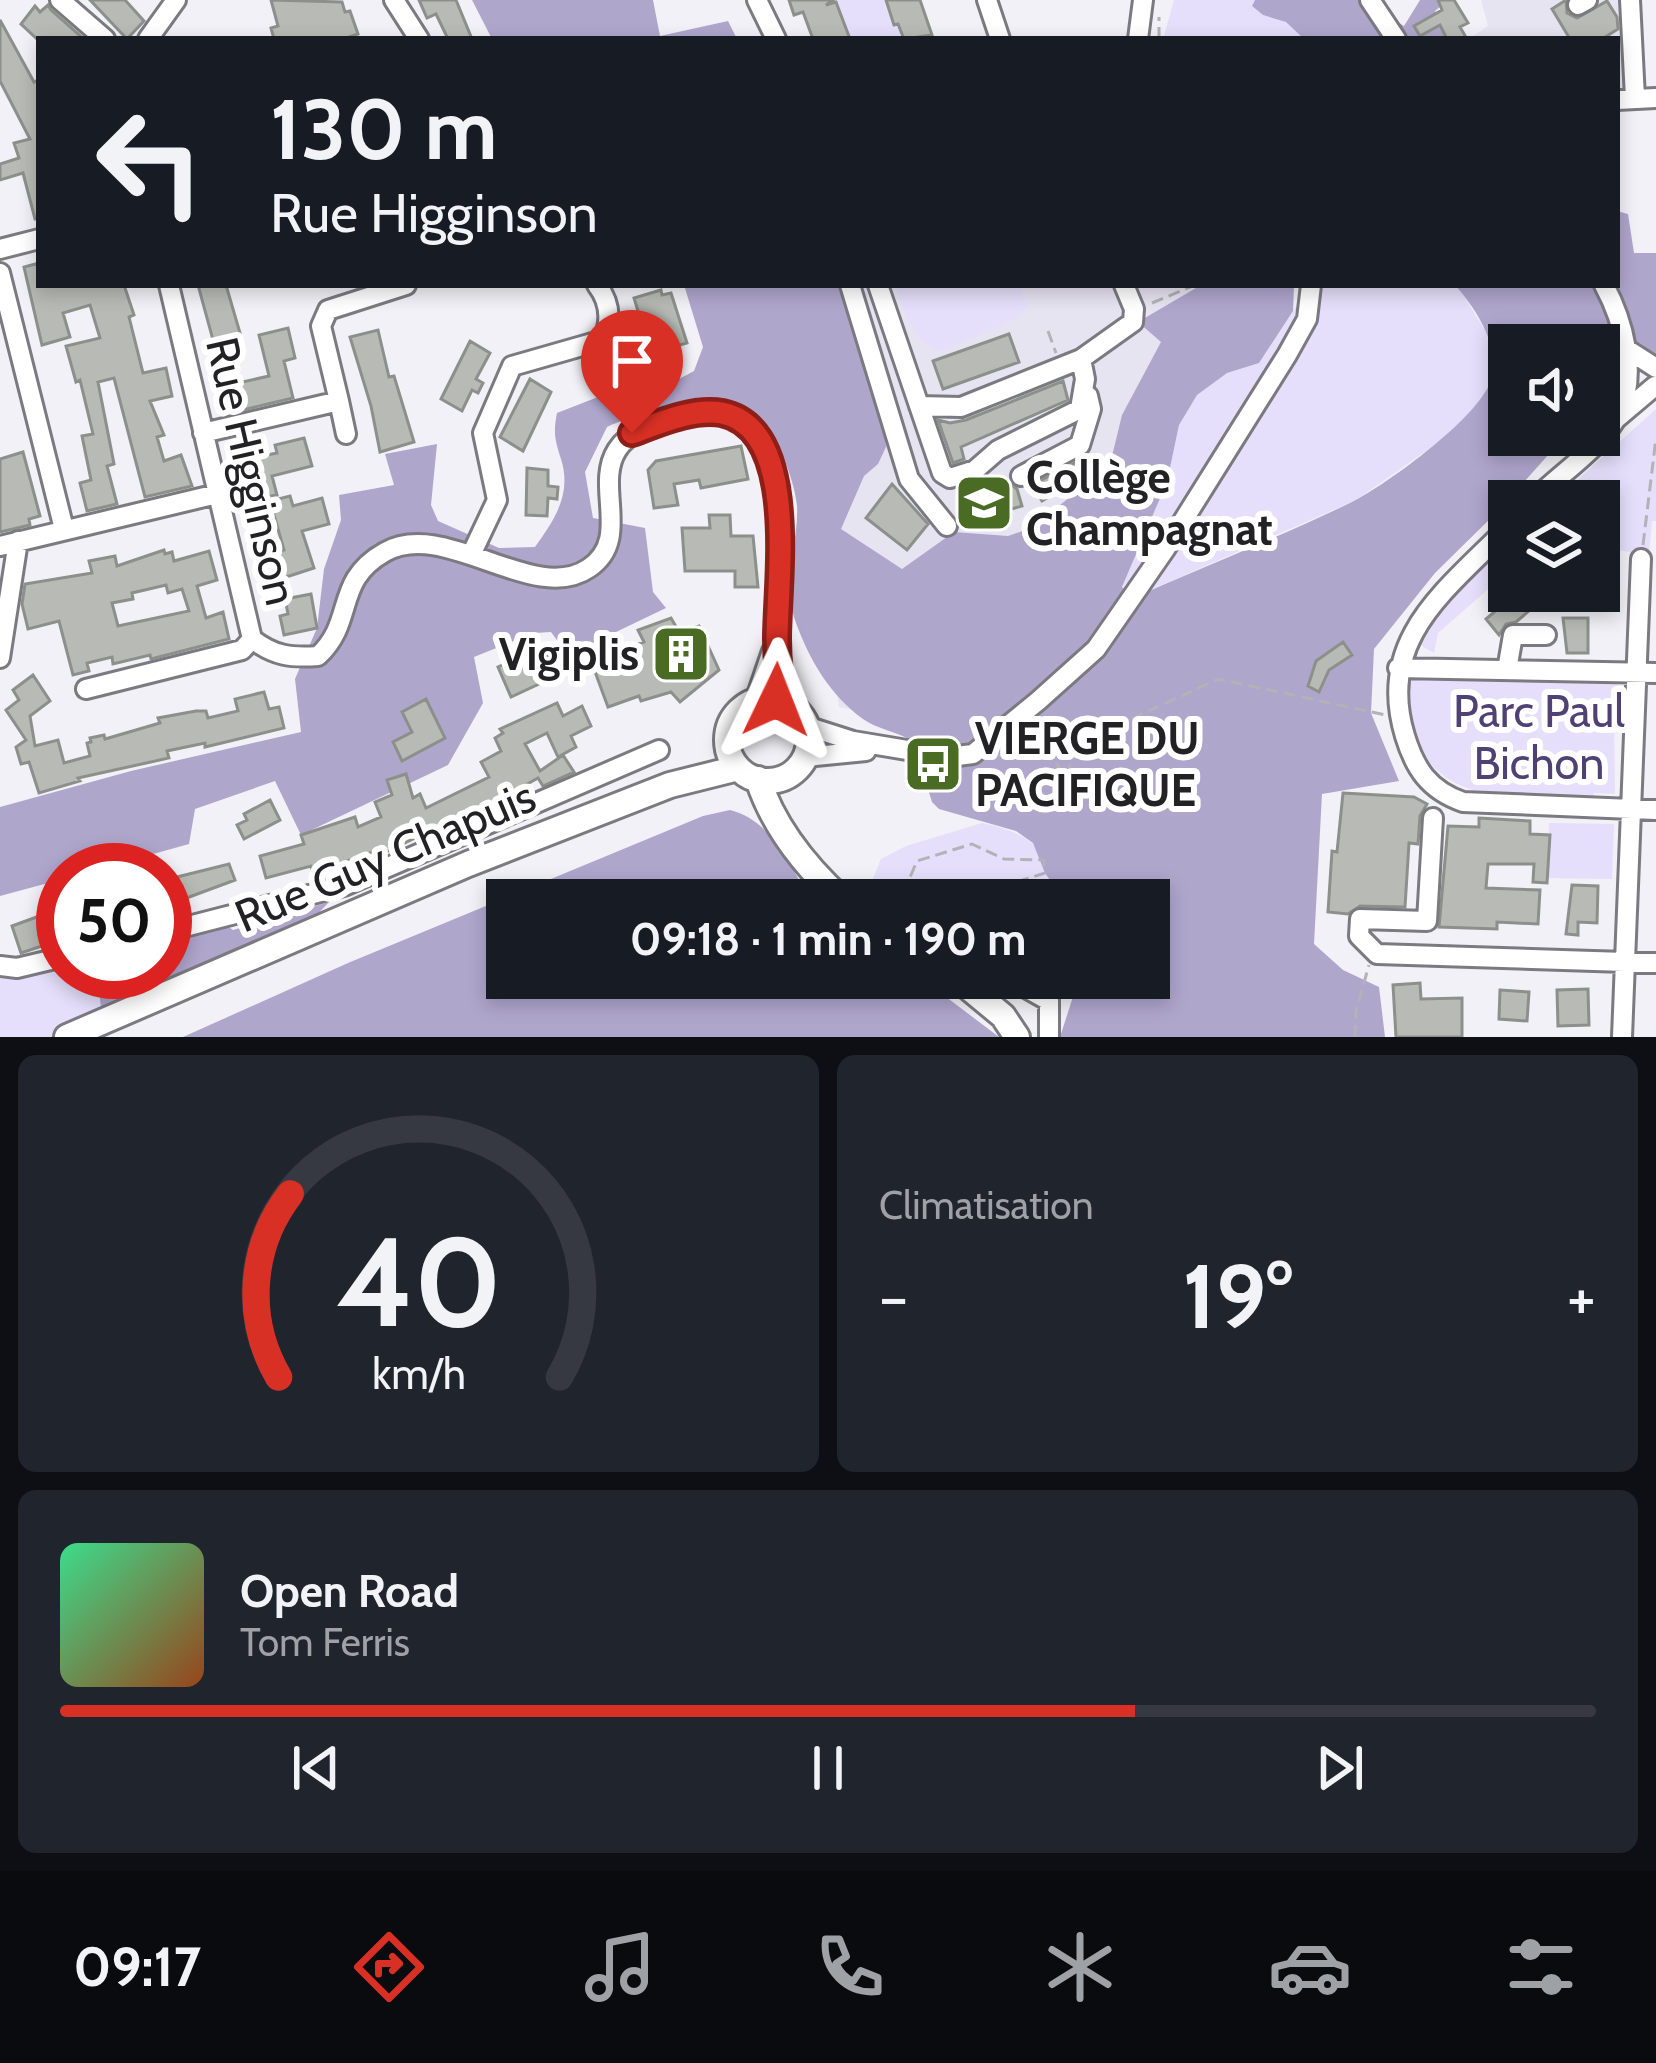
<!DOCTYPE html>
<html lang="fr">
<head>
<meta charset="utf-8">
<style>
  :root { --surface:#171b24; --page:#20242c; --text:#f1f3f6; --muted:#9ea1a6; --line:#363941; --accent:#d93025 }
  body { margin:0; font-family:Cabin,sans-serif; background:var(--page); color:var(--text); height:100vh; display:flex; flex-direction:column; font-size:45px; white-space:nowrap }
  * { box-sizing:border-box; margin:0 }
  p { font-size:39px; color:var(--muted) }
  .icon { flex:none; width:66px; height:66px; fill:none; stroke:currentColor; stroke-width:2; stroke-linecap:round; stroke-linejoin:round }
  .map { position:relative; height:1037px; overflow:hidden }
  .details { display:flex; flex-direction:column; gap:18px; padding:18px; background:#0d0f14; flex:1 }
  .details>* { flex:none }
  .guide { position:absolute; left:36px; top:36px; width:1584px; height:252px; border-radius:0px; box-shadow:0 6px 18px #0003; background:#171b24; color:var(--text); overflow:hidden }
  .tools { position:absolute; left:1488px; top:324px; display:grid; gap:24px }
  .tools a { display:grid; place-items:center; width:132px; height:132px; border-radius:0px; background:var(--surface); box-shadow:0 6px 18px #0003; font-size:60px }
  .speed { position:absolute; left:36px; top:843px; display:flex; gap:24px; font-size:60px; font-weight:700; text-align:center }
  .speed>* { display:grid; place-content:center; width:156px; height:156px; border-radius:50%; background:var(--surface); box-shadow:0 6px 18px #0003; line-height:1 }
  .speed .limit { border:18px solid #d22; background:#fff; color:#111 }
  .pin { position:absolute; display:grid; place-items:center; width:102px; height:102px; color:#fff; margin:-123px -51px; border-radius:50% 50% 50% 0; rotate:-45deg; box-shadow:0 0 12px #0007 }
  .pin .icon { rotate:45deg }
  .me { position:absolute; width:132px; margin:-66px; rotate:2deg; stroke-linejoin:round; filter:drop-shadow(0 0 9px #0008) }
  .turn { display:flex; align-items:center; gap:42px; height:252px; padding:0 36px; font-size:54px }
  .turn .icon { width:156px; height:156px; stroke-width:2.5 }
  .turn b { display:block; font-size:84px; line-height:102px }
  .big { font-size:90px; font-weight:700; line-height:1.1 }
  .details .tile { flex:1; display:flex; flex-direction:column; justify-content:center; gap:18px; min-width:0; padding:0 42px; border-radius:18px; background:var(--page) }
  .details .dial { align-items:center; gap:0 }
  .dial svg { height:312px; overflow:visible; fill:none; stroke:var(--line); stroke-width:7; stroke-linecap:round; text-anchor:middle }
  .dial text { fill:var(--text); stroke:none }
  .song { display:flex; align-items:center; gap:36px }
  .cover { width:144px; height:144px; border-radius:18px; background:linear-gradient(135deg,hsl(150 70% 55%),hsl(20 70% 35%)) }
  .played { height:12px; border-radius:6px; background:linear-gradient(90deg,var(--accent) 70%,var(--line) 70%) }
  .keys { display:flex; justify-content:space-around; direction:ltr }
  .heat { display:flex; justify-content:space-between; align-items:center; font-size:66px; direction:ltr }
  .details .tiles { flex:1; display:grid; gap:18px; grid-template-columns:1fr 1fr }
  .tile:last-child { grid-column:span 2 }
  .trip { position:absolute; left:486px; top:879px; width:684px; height:120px; border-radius:0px; background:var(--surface); box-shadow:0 6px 18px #0003; font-weight:700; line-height:120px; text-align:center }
  .tab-bar { display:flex; height:192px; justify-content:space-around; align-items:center; background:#090b0e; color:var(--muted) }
  .tab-bar .icon { width:84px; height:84px }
  .tab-bar .current { color:var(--accent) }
  .tab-bar b { font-size:54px; color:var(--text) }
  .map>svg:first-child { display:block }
</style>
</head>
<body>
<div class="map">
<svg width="1656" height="1037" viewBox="0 0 1656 1037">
  <rect width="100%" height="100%" fill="#f2f1f7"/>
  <!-- built -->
  <path fill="#e7e4f2" d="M1481,0H1635L1644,94H1617V39H1469L1488,26Z
    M716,285H1294L1293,311L1259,363L1227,373L1196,395L1179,425L884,716L839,707L810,521Z"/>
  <!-- green -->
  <path fill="#e5dffb" d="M825,0H886L894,24H898L904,39H850L836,2L826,5Z
    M1174,0H1255L1252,6L1263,15L1286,21L1304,39H1163Z
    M894,285H1019L1027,306L1016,319L941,351C912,346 905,309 894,285Z
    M1310,285H1457L1486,332L1493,358L1492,379L1480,403L1446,437L1356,500L1132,598L1122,587L1167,482L1179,425L1196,395L1227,373L1259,363Z
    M1656,409V521H1652L1649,556L1612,549L1611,525H1599V501H1554Z
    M1509,543V571L1438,633L1434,653L1422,646L1424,623Z
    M1416,675L1613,682L1622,688L1620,720L1614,719L1615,794L1594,793L1593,798C1532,797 1446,809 1416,741C1409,725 1408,704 1404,686Z
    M982,823C1037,835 1045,851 1069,900H887L869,888L881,859L906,846Z
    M1549,823L1614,824L1612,879L1547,878Z
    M63,967V972H84L99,991L101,1008L65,1037H0V978L18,979Z"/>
  <!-- forest -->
  <path fill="#afa6cc" d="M472,0H653L660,36L728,21L737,39H492Z
    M1255,0H1362L1404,26L1420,0H1448L1435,11L1449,39H1304L1286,22L1263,15L1252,6Z
    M1617,211L1628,214L1634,253H1656V359L1603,382L1599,388V345H1509V435H1566L1498,511L1435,573L1374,649L1371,713L1399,781L1322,794L1314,944L1343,970L1379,987L1385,1037H1060L1079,978H1149V900H1064L1045,873L1033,843L1016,831L939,809L932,802L913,741C898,732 877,729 863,719C830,695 810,661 796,623C779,576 799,548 797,506C795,481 773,420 750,410C715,395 640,411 607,427L585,472L593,518L645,528L653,592L666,608L568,655L551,632L534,633L474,657L483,703L448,765L301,835L275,781L195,809L189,844L96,870H63V879L0,896V807L131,771L301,732L295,679L317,628L324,569L341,520L339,495L394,485L385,454L437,444L431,505L438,521L499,548L535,547C555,519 572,494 561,459C555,440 553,433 557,413L616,390L679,379L694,371L703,347L684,285H843L882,392L886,447L878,464L864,476L841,529L902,569L954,532L1008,536L1031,528L1094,478L1113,452L1122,415L1161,342L1138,322L1201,285H1294L1293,311L1259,363L1227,373L1197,395L1179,425L1167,482L1122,587L1133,598C1205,566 1280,537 1352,502C1386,485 1486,413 1492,376C1498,342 1476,309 1455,285H1617Z
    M730,810C773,821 789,865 811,900H507V978H921L999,1037H183L348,963L703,816Z
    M329,902L293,940L65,1037L101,1008L99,991L84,972H165V932L218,919L233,930Z"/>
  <!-- building -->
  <path fill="#b8bbb5" stroke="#8d908a" stroke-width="3" fill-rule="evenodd" d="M90,0H125L144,21L127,39Z
    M271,0L342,2L345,12L350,11L358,34L343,39H274L271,28L278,26Z
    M419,0H456L472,39H448L436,14L427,18Z
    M789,0H833L826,5L836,2L850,39H813L803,12L794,15Z
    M886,0H920L932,35L904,39L898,24L894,25Z
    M1438,0H1454L1468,23L1460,27L1467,39H1447L1440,25L1420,36L1414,26L1442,10Z
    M1566,0L1567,13L1577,18L1607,1L1617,17L1618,29L1602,39H1570L1552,9Z
    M48,5L51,10L84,39H37L21,24L35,6L40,12Z
    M0,20L34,82L39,80V218L35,219L23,173L0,180V164L19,158L14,143L30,139L0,81Z
    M39,263V285H124L134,315L129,317L143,373L166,368L172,396L150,401L164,435L157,437L164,461L181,455L192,486L145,497L114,378L98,382L114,464L107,466L117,504L87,511L80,483L91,480L82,436L93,434L80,380L76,382L66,346L100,338L90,305L63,313L70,337L42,345L24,267Z
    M198,285H226L240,333L213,340Z
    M661,290L662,295L671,293L687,343L676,346L679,356L654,364L634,298Z
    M288,328L295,358L284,361L293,398L226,414L220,387L269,376L259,335Z
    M378,330L389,377L394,376L414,442L380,452L371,406L350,337Z
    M1009,334L1019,362L943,389L933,361Z
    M470,341L490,353L476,379L483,383L478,393L472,390L462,411L441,399Z
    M530,379L551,392L523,451L500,437Z
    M1063,381L1068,400L961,447L964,459L953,463L938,420L950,423L966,420Z
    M304,438L312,466L272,476L277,495L252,500L251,491L244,492L238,470L253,467L251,458L277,453L275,445Z
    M741,446L748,479L701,488L699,480L674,484L678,505L654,508L648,470L656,461Z
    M23,452L40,516L29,519L30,525L0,532V459Z
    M1084,458L1092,471L1042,501L1032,485Z
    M527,468L548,470V486L558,487L557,499L548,498L547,516L526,515Z
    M892,484L928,524L907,550L866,518Z
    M1010,484L1017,489L1022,506L980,518L973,494Z
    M290,496L293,506L322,498L329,524L302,531L314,568L280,579L272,554L284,550L270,501Z
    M709,515H730L731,536H753L758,587H735V571H685L682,528H710Z
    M164,550L165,554L172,552L174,561L209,551L217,580L197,586L206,618L223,612L229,639L151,659L150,655L113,664L112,657L87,663L89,671L73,675L59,621L28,629L22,604L25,584L92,573L89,561L115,556L117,566ZM166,585L168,593L182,589L189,611L118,626L112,603L133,599L132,593Z
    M1519,591H1526L1537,604L1516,622L1506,624L1499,635L1486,619Z
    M311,594L317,628L284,635L280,616L288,614L285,599Z
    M671,618L679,632L699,626L719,670L680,702L671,692L641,701L639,696L608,707L591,661L644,642L638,630Z
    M1563,618H1588V653H1567Z
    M1343,642L1352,655L1329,670L1319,692L1308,686L1316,661Z
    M546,655L556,676L511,697L498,667L520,657L523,665Z
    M33,675L50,701L30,716L35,746L58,740L64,763L90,756L87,743L91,742L90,738L104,735L105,739L160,723L158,718L196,711H206L208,718L238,711L235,699L264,692L269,709L279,707L284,728L205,747V743L167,751L169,758L78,778L80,781L39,793L29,762L21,764L16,747L26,740L6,710L19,700L13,690Z
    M426,699L445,738L402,761L393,742L412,732L402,712Z
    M557,703L563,716L582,706L591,726L571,736L576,747L558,757L547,733L525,744L540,771L563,755L574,772L543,786L538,778L513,792L516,797L445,828L444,824L378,856L376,851L313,873L311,866L266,878L260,856L304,844L301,835L355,817L358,827L381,817L375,802L392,795L387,780L406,774L413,798L420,794L426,808L489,777L481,762L501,751L495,738L503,733L500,729Z
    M1343,793L1414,797L1427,804L1420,816L1418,844L1409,843L1405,907L1360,906L1348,914L1328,912L1332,851L1337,852Z
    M270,800L280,820L244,839L237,825L247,820L244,814Z
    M1479,818L1530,821V834L1550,835L1547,883L1533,882L1534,864H1488L1486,888L1540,890L1538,924L1497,922V929L1439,927L1448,826L1479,827Z
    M229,864L235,880L165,906V880Z
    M1572,885L1598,886L1597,923L1578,922V935L1566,934Z
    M63,901V939L21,953L12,926L45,914L43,909Z
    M1420,983L1421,999L1462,998V1037H1396L1393,985Z
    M1588,989L1589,1025L1558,1026L1557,990Z
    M1500,990L1529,992L1527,1021L1499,1019Z"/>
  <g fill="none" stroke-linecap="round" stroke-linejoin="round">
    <defs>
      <path id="minor" d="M60,0L105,39
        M394,0L419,39
        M757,0L776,39
        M987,0L1000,39
        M1370,0L1396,39
        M1630,0L1635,98
        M1578,5L1587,0
        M148,39L176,0
        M1138,39L1143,0
        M1617,100L1656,98
        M0,249L39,239
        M0,273L64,529
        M169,285L252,639C274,656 291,658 318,656C356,621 333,581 385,552C445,518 534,606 589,568C632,539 594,486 617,450C630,430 651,425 672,420C700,412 735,406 757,432C798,481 768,635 785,703
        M850,285L909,479L947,526
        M878,285L942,473L950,478L975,470L998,450L1080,409L1085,379L1081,359L1133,322L1134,309L1124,285
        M1625,348L1656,368
        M339,401L346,434
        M919,406L961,407L1081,359
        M1617,418L1655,386
        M203,433L339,401L321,326L328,310L406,285
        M1021,476L1080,445L1091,409L1088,396
        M1533,501C1560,473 1602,448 1619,413C1638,374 1623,320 1604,285
        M1509,526C1448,589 1375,638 1405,736C1415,769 1429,790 1463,802L1656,810
        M0,546L217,494
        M471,555L497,500L483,433L512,366L603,340C612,320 610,302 597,285
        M0,658L18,541
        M1398,668L1656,673
        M1507,670L1513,635H1546
        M86,689L242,650L252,639
        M755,701L772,651
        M806,726L853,741L949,757L973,754L1038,701L1096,649L1166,548L1287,355L1307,319L1311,285
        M805,757L866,751
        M1433,818L1427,921L1360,919L1359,936L1377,954L1656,963
        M165,932L344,886L659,750
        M0,966L17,968L63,957
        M1008,978L1049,1001V1037
        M1622,1037L1641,559"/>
      <path id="major" d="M727 740a41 41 0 1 1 82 0a41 41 0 1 1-82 0Z
        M758,779C773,826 807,868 842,900
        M957,978L1003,1016L1017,1037
        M67,1037L468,864L670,785L738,768"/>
    </defs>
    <!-- minor casing -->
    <use href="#minor" stroke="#7b7a80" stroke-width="24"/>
    <!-- major casing -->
    <use href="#major" stroke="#7b7a80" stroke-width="30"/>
    <!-- path -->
    <path stroke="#b3b2b7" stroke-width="3" stroke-dasharray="12 6" stroke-linecap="butt" d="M1159,39V17
      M1152,303L1195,285
      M1048,331L1056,353
      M1643,545L1656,438
      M999,756L1045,742L1064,777L1098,714L1110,749L1131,719L1218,679L1386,715
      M932,900L908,882L917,861L972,844L1004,859L1044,860L1045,873L972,896L973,900
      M1355,1037L1356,1011L1369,965"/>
    <!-- minor -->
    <use href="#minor" stroke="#fff" stroke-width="18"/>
    <!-- major -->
    <use href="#major" stroke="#fff" stroke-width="24"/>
  </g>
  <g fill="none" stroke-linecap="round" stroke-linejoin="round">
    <defs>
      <path id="route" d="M632,433C659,423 693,408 722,413C800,429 777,580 777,639C777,661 779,681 785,703L776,700"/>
    </defs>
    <!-- route casing -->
    <use href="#route" stroke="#8d1f18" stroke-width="30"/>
    <!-- route -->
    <use href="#route" stroke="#d93025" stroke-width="21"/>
  </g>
  <!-- icons -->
  <defs>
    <symbol id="school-square" viewBox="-11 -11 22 22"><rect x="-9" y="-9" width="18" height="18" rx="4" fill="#496b23" stroke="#fff"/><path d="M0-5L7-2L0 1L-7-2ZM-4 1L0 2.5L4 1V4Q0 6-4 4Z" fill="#fff"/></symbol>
    <symbol id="building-square" viewBox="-11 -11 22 22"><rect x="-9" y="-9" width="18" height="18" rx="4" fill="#496b23" stroke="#fff"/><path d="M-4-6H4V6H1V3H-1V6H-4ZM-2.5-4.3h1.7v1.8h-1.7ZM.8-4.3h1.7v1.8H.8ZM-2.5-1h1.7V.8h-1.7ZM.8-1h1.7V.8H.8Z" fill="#fff"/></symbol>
    <symbol id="bus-square" viewBox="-11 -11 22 22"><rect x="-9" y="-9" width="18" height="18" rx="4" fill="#496b23" stroke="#fff"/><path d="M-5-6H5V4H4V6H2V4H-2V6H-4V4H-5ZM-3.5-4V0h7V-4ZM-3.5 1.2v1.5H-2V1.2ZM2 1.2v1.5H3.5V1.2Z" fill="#fff"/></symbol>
  </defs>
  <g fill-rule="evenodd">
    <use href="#school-square" x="951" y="470" width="66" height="66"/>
    <use href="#building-square" x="648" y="621" width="66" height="66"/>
    <use href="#bus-square" x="900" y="731" width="66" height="66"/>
  </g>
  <g text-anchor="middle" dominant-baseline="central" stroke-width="12" stroke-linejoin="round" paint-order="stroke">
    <!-- street labels -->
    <g font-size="45" fill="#222124" stroke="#fff">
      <text transform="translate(252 471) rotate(77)">Rue Higginson</text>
      <text transform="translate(385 856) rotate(-23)">Rue Guy Chapuis</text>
    </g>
    <!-- poi labels -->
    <g font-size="45" font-weight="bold" fill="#222124" stroke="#fff" text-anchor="start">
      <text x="1026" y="477">Collège<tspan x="1026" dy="52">Champagnat</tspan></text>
      <text x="639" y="654" text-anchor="end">Vigiplis</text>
      <text x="975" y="738">VIERGE DU<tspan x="975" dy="52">PACIFIQUE</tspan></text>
    </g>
    <!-- park labels -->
    <g font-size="45" fill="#504175" stroke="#fff">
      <text x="1539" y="711">Parc Paul<tspan x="1539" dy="52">Bichon</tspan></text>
    </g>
  </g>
</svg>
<div class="tools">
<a><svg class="icon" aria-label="sound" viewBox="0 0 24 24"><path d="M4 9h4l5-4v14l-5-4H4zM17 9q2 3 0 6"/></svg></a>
<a><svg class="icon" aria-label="layers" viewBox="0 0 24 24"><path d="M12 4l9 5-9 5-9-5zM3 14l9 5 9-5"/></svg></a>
</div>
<div class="speed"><div class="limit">50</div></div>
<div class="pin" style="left:632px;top:433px;background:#d93025"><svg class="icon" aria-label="arrive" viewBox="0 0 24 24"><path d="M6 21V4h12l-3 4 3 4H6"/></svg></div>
<svg class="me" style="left:776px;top:700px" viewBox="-20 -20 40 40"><path d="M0-17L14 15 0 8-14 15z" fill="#d93025" stroke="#fff" stroke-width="4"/></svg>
<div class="trip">09:18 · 1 min · 190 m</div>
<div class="guide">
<div class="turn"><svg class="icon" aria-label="left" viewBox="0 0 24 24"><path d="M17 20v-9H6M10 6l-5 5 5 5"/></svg><div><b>130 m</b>Rue Higginson</div></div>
</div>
</div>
<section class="details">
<div class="tiles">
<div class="tile dial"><svg viewBox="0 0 100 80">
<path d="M14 69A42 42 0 1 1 86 69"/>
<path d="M14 69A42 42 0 0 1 17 22" stroke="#d93025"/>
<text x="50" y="56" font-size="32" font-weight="700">40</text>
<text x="50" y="72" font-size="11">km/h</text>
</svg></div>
<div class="tile"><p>Climatisation</p>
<div class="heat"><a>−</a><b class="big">19°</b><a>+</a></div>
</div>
<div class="tile">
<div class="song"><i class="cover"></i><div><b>Open Road</b><p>Tom Ferris</p></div></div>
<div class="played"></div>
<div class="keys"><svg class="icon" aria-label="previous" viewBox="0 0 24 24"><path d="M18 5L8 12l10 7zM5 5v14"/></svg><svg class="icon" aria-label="pause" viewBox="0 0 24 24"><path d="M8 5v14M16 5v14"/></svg><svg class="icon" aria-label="next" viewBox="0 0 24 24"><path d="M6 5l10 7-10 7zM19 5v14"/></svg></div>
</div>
</div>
</section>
<nav class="tab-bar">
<b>09:17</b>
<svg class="icon current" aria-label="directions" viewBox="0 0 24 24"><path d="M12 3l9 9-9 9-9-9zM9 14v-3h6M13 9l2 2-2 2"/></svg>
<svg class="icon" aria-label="music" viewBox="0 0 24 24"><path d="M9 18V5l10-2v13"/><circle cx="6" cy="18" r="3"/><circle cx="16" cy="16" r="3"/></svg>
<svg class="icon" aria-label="phone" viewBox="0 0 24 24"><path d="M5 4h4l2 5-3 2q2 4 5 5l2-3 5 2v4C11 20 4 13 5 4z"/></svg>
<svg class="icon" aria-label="climate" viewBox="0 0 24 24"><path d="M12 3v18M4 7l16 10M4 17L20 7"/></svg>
<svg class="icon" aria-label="car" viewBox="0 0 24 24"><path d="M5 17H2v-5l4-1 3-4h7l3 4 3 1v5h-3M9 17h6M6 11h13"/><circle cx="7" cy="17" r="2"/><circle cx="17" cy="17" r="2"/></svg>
<svg class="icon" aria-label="filters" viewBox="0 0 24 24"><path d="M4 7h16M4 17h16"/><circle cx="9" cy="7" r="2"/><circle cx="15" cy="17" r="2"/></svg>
</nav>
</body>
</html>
